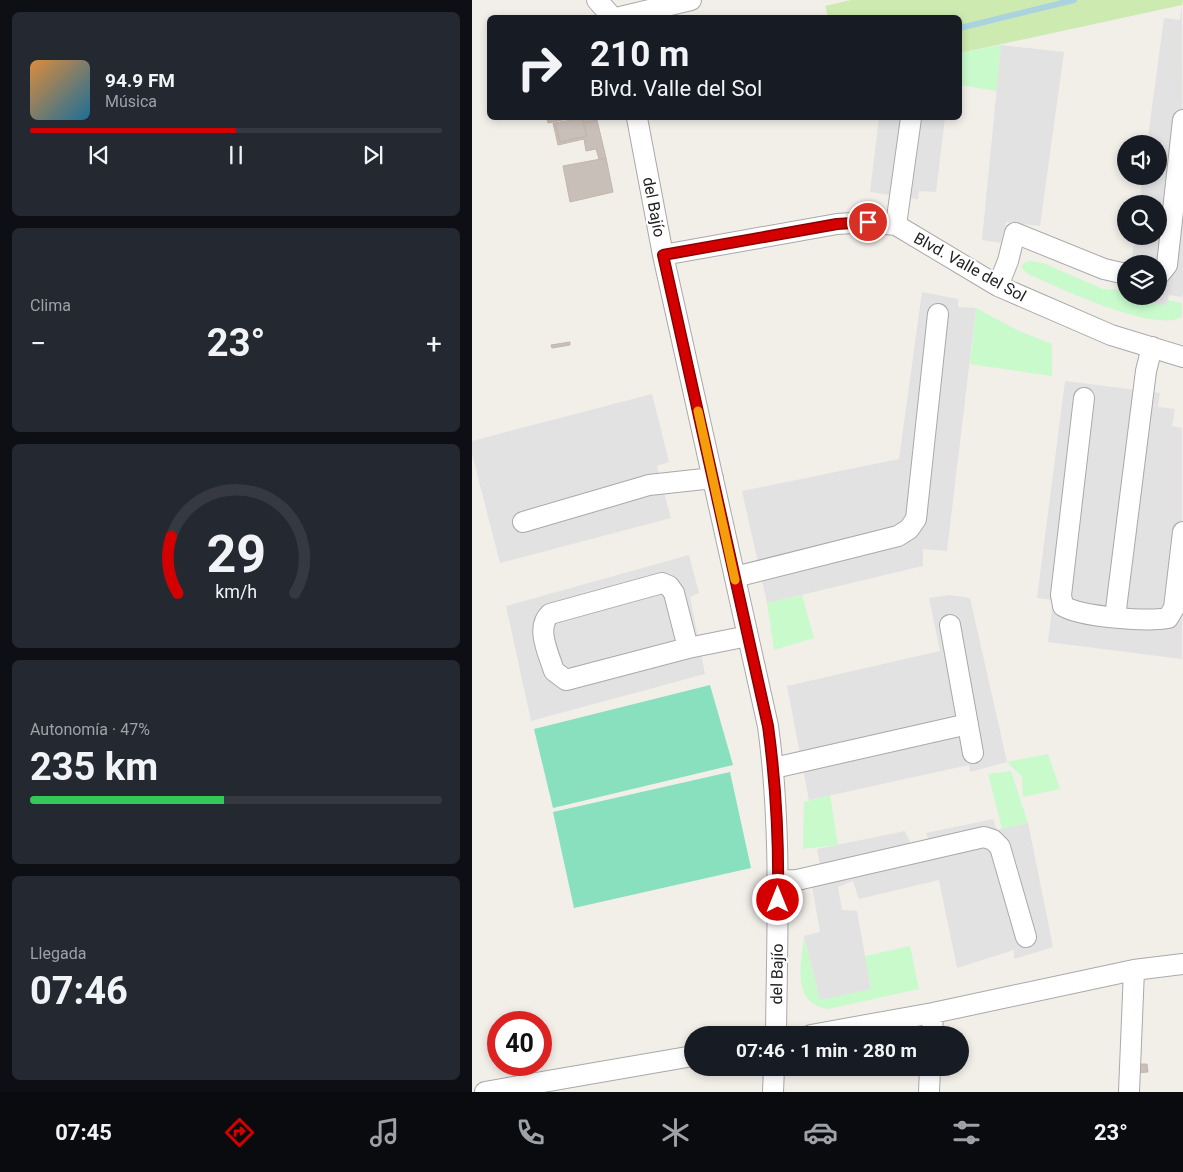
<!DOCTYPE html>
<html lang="es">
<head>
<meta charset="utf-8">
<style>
  :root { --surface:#171b24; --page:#242831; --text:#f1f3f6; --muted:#9ea1a6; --line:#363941; --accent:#d40000 }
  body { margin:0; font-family:Roboto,sans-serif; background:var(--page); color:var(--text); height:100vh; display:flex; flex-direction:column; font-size:19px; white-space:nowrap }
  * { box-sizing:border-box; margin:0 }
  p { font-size:16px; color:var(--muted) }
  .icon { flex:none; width:28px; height:28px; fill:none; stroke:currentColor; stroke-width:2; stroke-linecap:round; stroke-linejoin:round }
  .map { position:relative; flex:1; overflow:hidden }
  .side { display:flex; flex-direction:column; gap:12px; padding:12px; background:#0d0f14; width:472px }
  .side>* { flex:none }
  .banner { position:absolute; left:15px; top:15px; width:475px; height:105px; border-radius:8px; box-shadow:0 2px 8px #0003; background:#171b24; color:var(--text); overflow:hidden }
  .controls { position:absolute; left:645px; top:135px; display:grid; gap:10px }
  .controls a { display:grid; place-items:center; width:50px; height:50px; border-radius:50%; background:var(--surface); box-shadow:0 2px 8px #0003; font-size:25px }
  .speed { position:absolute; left:15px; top:1011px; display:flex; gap:10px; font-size:25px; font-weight:700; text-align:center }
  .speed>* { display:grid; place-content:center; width:65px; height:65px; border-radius:50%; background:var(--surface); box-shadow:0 2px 8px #0003; line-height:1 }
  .speed .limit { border:8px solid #d22; background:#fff; color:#111 }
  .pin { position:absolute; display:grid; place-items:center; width:42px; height:42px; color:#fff; margin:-21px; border:2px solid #fff; border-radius:50%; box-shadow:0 1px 5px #0007 }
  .me { position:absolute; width:55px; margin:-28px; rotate:0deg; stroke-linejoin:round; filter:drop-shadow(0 0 4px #0008) }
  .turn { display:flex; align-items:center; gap:18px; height:105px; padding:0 20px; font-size:22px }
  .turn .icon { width:65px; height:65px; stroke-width:2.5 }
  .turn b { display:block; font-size:35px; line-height:42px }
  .big { font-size:38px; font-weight:700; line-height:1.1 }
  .side .tile { flex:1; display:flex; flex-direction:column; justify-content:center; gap:8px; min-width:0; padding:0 18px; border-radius:8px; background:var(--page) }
  .side .dial { align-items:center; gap:0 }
  .dial svg { height:130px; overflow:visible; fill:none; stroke:var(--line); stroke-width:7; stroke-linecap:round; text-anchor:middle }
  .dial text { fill:var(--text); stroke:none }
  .song { display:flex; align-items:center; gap:15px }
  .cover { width:60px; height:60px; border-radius:8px; background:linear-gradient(135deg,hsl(30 70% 55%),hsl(200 70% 35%)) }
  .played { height:5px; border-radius:2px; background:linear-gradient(90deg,var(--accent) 50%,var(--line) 50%) }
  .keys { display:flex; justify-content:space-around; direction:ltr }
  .heat { display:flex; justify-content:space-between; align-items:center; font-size:28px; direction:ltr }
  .charge { height:8px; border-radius:4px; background:linear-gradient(90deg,#34c759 47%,var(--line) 0) }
  .trip { position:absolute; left:212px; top:1026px; width:285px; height:50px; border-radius:25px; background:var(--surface); box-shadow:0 2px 8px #0003; font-weight:700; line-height:50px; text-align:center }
  .dock { display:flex; height:80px; justify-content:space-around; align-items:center; background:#090b0e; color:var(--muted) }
  .dock .icon { width:35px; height:35px }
  .dock .selected { color:var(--accent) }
  .dock b { font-size:22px; color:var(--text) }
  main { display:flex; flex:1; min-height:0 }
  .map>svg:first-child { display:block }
</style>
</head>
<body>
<main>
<section class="side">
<div class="tile">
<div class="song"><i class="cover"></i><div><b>94.9 FM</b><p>Música</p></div></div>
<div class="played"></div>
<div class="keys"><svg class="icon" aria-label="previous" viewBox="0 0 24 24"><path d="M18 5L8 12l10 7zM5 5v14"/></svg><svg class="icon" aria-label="pause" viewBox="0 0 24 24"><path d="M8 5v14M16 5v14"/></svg><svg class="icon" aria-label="next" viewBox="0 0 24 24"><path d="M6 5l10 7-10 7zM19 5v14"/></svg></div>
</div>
<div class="tile"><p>Clima</p>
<div class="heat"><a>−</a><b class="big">23°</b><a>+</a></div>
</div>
<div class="tile dial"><svg viewBox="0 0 100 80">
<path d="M14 69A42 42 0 1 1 86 69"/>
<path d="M14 69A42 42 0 0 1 10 34" stroke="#d40000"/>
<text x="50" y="56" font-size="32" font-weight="700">29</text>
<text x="50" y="72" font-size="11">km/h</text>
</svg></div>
<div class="tile"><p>Autonomía · 47%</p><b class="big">235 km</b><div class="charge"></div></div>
<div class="tile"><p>Llegada</p><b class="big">07:46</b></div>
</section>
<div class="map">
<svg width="711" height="1092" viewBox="0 0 711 1092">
  <rect width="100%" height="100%" fill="#f2efe9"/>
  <!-- grass -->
  <path fill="#cdebb0" d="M379,0H711L710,5L488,53V18L356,17L353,6Z"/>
  <!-- park -->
  <path fill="#c8facc" d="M529,45L525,91L488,85V53Z
    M559,261L571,263L631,289L654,290V296H674V302L695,305L696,300L710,303V317C681,333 588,288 556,274L549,267L553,262Z
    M504,308L545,330L580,344V376L498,364Z
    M330,595L342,638L302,650L295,603Z
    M576,754L588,789L551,797L550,777L535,762Z
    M539,771L556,823L530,829L516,774Z
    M358,795L366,845L331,849L332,802Z
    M332,936L348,999L399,988L393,956L438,946L447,989L356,1009C319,1004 329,963 332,936Z"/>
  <!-- pitch -->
  <path fill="#88e0be" d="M238,685L261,765L81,808L62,729Z
    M258,772L279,868L102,908L81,812Z"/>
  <!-- parking -->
  <path fill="#e2e2e2" d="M710,5L711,291L710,297L697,295L695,305L673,302L674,296H686V264L659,263L663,236H686V204H667L671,176H686V144H675L692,18L708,20Z
    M529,45L592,52L568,226L534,222L529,243L510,240Z
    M407,118H473L464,192L447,191L446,199L398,192Z
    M450,292L486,299V307L504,308L475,551L451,549V566L295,603L270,491L427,459Z
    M593,381L688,393L686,407L703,409L700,426L710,428V659L576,642L581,600L565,598Z
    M180,394L197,462L185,466L199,518L28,563L0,454V441Z
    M217,555L227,593L218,597L233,674L59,721L34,606Z
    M478,595L498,598L535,762L498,772L497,765L337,800L315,686L468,651L457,598Z
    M521,819L525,830L556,823L581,947L542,959V950L485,968L467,880L387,899L381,881L366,887L370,910L385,911L399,989L348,1000L332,936L348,932L337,869L348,864L345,849L433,831L439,844L457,842L454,833Z"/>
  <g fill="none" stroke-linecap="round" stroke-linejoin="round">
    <!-- stream -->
    <path stroke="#aad3df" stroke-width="6" d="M488,28L602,0"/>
  </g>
  <!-- building -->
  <path fill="#c7bfb8" stroke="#c4b6ab" d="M75,118H101L76,123Z
    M110,118H123L124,121L111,123Z
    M110,118L115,136L88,142L83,123Z
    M125,120L134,158L127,159L124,149L114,151L112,139L86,145L81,123H83L88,142L115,136L111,123Z
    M134,158L141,192L98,202L91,166Z
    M98,342V345L80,348L79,345Z
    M662,1064H675L676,1072L662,1073Z"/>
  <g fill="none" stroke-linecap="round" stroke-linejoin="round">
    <defs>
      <path id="minor" d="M125,0L141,18
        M144,18L219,0
        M165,118L191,255L296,726C310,829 305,932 304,1035
        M424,225L439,118
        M191,255L365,224L396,222L424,225L526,286L639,335L711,357
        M686,276L695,265L711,120
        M526,286L536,261L543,233L632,269L654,274
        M612,398L589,595L591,606C609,617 675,622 696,618L702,608L711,532
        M51,522L177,485L241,478
        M263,577L426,536L437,529L444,519L466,314
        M643,617L674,371L680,347
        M478,625L501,753
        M216,648L202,593L197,586L190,583L78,614C63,628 77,654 82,671L94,680L216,648L276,636
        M302,768L496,724
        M306,881L325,880L512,837L521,840L528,847L554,937
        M339,1035L461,1013L662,970L711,964
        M460,1035L461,1013
        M13,1092L221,1056
        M301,1092L302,1068
        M457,1092L458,1068
        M657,1092L662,970"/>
    </defs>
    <!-- minor casing -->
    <use href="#minor" stroke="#a9a9a9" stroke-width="22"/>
    <!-- minor -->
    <use href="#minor" stroke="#fff" stroke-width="20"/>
  </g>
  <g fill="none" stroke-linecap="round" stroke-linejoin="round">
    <defs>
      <path id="route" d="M306,900C307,842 304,784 296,726L191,255L365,224L396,222"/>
    </defs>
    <!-- route casing -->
    <use href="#route" stroke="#8a0000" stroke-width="12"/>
    <!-- route -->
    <use href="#route" stroke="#d40000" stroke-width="9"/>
    <!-- slow -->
    <path stroke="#f59e0b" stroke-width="9" d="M226,411L263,580"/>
  </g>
  <g text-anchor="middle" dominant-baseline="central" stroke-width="4.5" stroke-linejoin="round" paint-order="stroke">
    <!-- street labels -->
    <g font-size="16" fill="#222" stroke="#fff">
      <text transform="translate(182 207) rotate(79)">del Bajío</text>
      <text transform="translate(498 267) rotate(29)">Blvd. Valle del Sol</text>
      <text transform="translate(305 974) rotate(-89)">del Bajío</text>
    </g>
  </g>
</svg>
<div class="controls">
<a><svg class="icon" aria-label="sound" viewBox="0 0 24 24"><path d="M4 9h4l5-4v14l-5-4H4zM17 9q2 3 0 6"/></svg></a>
<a><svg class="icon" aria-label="search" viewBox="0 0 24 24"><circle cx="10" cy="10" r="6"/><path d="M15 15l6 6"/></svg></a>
<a><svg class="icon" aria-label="layers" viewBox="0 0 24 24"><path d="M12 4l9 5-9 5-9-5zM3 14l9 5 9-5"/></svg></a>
</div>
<div class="speed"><div class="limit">40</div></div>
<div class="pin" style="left:396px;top:222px;background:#d93025"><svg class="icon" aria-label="arrive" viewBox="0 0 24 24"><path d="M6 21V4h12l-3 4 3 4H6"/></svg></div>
<svg class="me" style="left:306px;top:900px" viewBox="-20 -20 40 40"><circle r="17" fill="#d40000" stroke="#fff" stroke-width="3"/><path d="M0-11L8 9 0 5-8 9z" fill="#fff"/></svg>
<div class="trip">07:46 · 1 min · 280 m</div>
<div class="banner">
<div class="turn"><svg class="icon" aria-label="right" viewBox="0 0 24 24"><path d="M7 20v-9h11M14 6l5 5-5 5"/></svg><div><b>210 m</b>Blvd. Valle del Sol</div></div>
</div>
</div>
</main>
<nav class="dock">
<b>07:45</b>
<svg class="icon selected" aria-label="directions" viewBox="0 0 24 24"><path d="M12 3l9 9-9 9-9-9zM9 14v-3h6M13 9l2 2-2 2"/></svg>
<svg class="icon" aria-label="music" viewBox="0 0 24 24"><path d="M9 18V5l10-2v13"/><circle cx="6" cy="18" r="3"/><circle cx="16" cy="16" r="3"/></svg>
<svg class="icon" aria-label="phone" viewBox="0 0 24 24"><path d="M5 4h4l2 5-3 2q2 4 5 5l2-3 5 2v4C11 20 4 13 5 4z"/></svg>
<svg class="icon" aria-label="climate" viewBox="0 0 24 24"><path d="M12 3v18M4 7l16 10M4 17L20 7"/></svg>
<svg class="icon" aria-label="car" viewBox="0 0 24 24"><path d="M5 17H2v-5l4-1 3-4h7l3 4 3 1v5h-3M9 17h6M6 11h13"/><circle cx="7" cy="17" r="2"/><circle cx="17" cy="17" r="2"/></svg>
<svg class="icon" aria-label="filters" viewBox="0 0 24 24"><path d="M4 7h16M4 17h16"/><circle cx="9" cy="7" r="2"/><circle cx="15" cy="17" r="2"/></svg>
<b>23°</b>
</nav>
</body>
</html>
